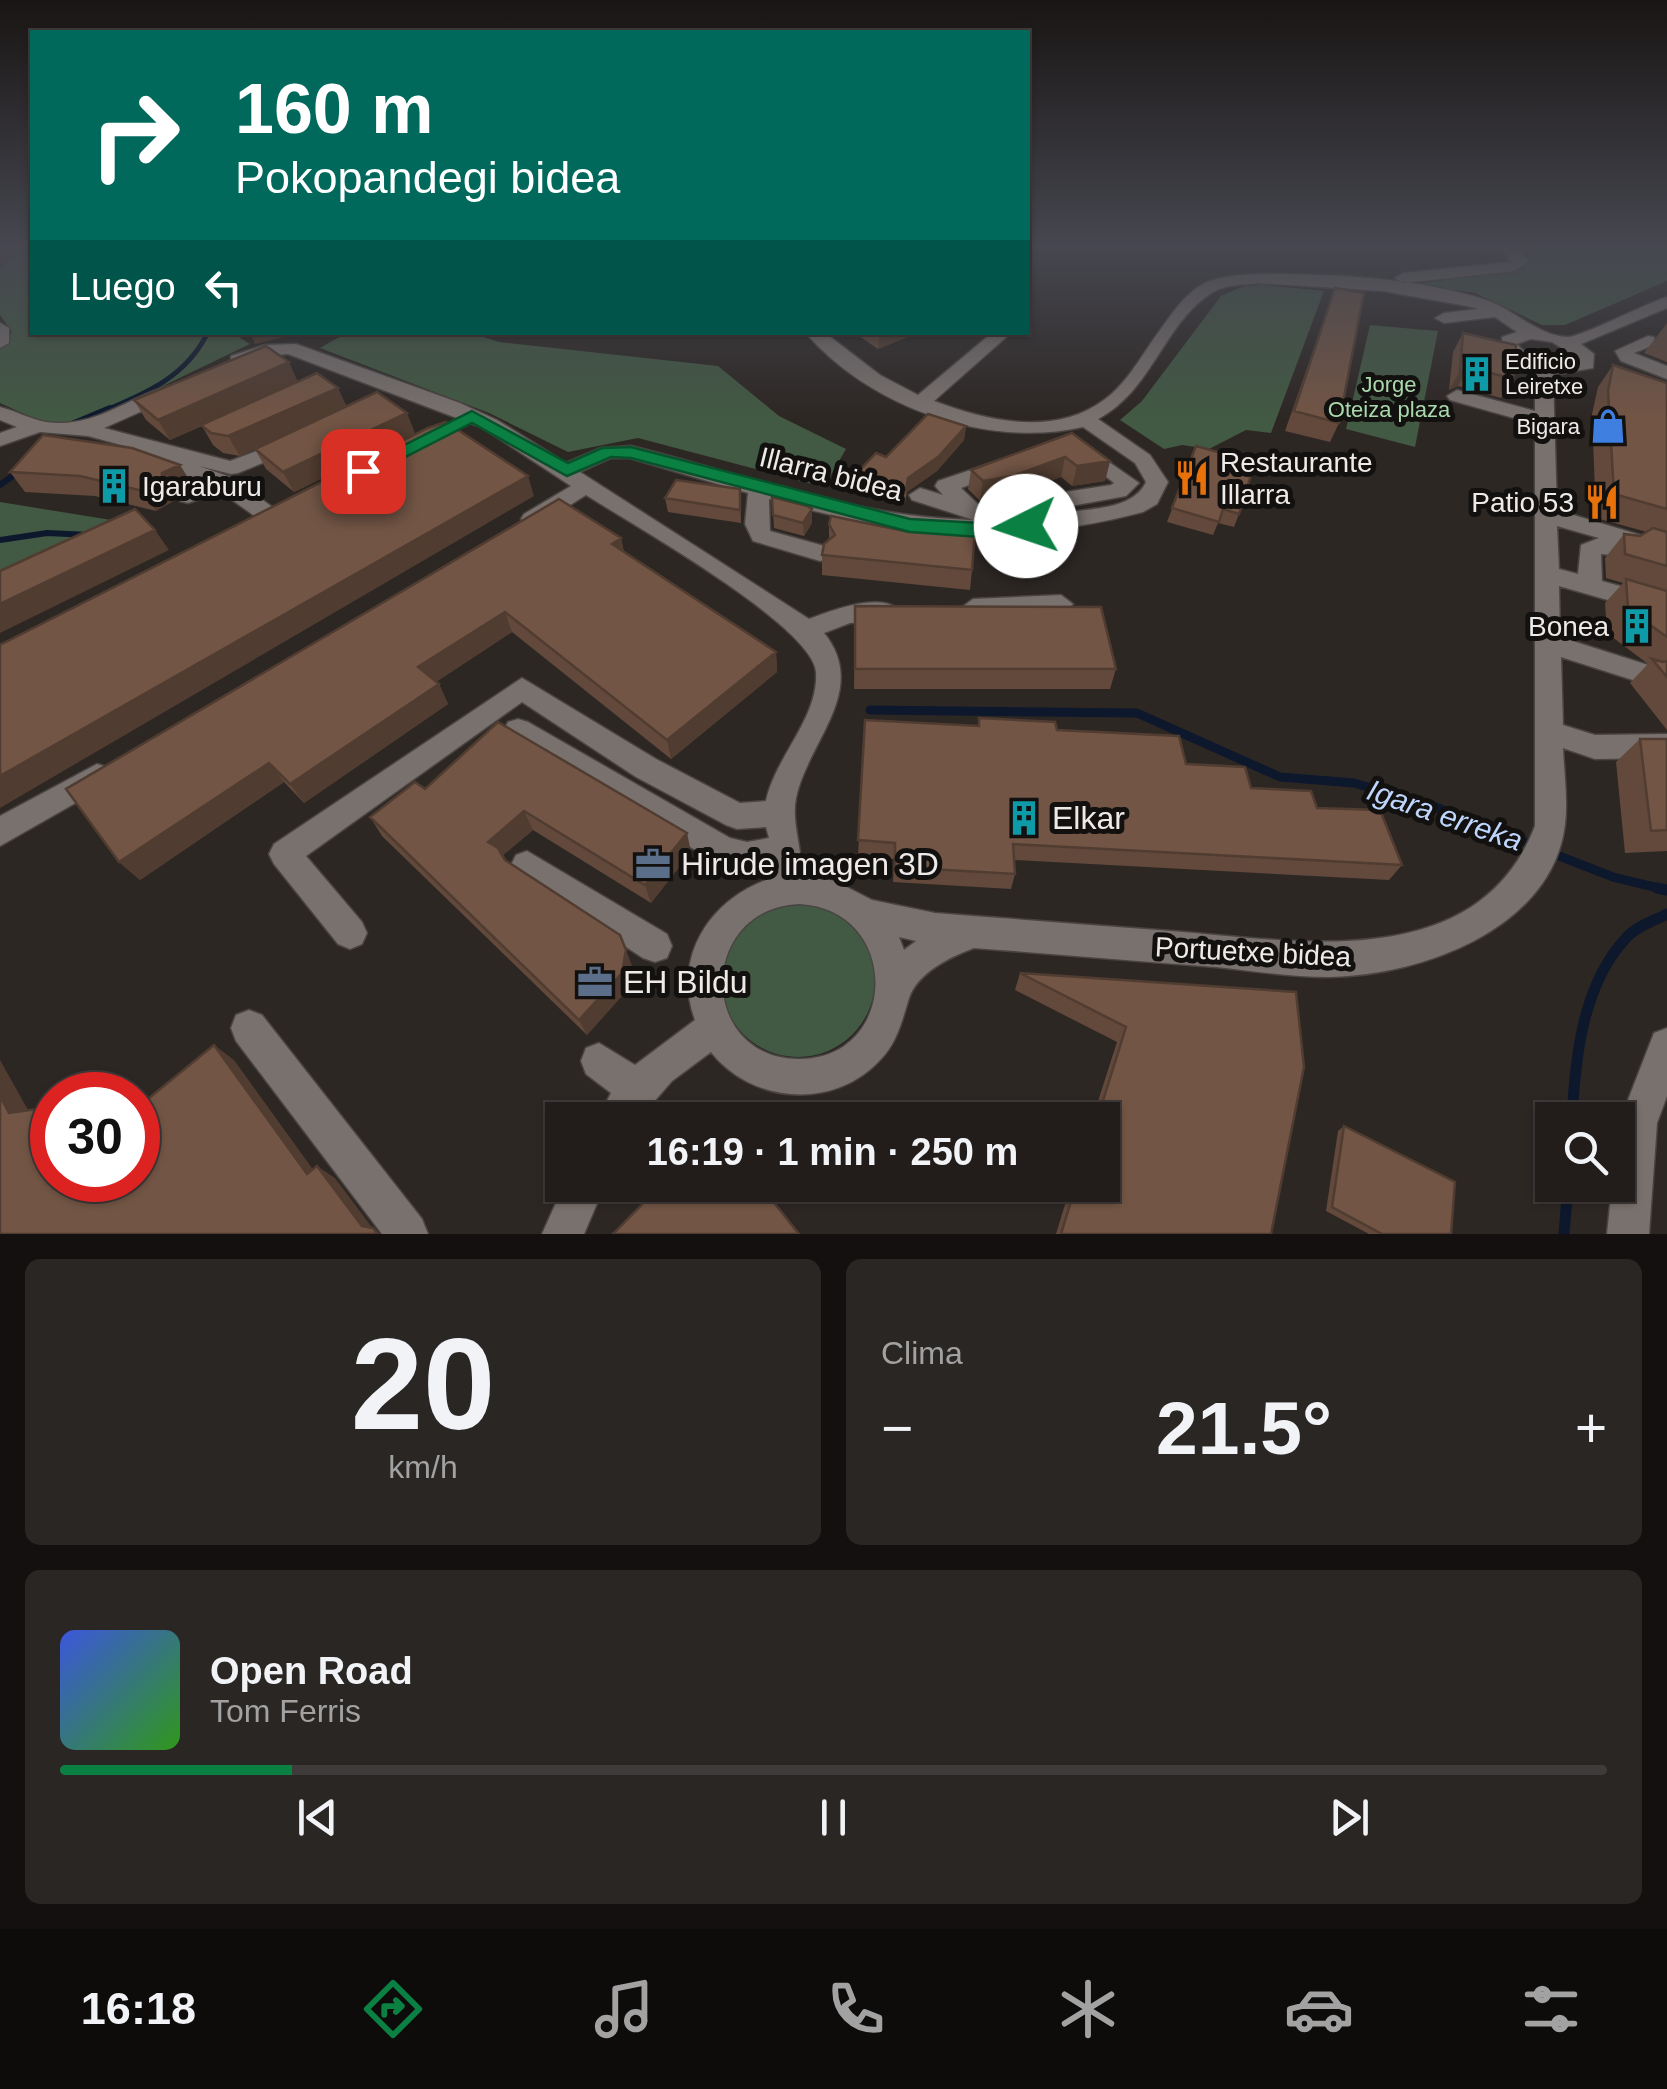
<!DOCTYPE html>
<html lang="es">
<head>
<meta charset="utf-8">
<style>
  :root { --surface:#221d1b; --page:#2a2624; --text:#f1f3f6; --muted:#a2a2a3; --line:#3f3b3a; --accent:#0b8043 }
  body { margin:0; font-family:Arial,sans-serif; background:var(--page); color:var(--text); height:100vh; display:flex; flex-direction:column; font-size:38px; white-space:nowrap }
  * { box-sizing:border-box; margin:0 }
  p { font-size:32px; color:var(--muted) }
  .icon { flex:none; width:55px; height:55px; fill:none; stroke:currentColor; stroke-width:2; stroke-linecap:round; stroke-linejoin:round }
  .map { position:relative; height:1234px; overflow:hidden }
  .sheet { display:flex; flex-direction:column; gap:25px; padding:25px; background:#13100f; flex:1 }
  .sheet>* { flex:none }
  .banner { position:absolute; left:30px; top:30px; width:1000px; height:305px; border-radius:0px; box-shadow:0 2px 8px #0004,0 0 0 2px var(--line); background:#00695c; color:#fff; overflow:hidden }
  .buttons { position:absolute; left:1535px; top:1102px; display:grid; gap:20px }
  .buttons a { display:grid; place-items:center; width:100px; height:100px; border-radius:0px; background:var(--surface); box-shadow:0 2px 8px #0004,0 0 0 2px var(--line); font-size:50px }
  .speed { position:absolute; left:30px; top:1072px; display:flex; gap:20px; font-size:50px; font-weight:700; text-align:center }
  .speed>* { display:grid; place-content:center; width:130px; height:130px; border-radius:50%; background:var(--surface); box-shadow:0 2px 8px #0004,0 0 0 2px var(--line); line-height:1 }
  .speed .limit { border:15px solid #d22; background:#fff; color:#111 }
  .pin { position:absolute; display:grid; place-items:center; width:85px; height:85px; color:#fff; margin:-42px; border-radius:20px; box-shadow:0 5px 15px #0006 }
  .me { position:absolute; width:110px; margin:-55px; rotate:266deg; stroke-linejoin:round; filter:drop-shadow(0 0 8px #0008) }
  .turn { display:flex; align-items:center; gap:35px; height:210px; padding:0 40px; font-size:45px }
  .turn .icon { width:130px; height:130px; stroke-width:2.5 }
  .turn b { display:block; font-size:70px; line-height:85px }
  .then { display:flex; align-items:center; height:95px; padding:0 40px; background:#0003; gap:20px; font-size:38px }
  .big { font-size:75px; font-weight:800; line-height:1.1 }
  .sheet .card { flex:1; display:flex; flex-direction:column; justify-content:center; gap:15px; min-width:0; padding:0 35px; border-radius:15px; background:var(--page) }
  .sheet .dial { align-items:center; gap:0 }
  .dial b { font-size:130px; line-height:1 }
  .song { display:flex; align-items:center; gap:30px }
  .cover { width:120px; height:120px; border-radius:15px; background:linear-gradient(135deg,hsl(230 70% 55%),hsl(110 70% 35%)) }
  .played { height:10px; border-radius:5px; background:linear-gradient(90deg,var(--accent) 15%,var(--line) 15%) }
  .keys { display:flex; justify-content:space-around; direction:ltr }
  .heat { display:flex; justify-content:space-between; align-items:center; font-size:55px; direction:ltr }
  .sheet .tiles { flex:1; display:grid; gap:25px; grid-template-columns:1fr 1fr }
  .card:last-child { grid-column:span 2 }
  .trip { position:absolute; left:545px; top:1102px; width:575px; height:100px; border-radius:0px; background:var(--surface); box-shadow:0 2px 8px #0004,0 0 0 2px var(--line); font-weight:800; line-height:100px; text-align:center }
  .tabs { display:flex; height:160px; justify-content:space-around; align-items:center; background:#0e0c0b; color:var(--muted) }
  .tabs .icon { width:70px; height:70px }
  .tabs .current { color:var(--accent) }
  .tabs b { font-size:45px; color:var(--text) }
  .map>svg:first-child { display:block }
</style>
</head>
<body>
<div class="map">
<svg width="1667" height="1234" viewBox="0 0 1667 1234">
  <rect width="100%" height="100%" fill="#2d2724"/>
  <!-- green -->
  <path fill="#425943" d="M0,246H32V332H231L250,344L86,423L42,422L0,403V350L12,332L0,315Z
    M1525,246H1667V281L1565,325H1542L1475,293L1417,284L1523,269L1531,250Z
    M1263,285L1324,291L1271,433L1246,430L1209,449L1182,445L1164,449L1120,420L1142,401L1221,296L1244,286Z
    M1370,325L1438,331L1415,447L1346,429Z
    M468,332L499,342L718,366L779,416L846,449L824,487L638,438L568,452L489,413L320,348L346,333Z
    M0,502L142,525L0,589Z
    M721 980a77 77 0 1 1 154 0a77 77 0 1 1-154 0Z"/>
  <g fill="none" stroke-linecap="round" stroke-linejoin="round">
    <!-- stream-far3 -->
    <path stroke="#0d182d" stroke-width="5" d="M104,411C147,393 187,376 208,332"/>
    <!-- stream-far2 -->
    <path stroke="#0d182d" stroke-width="6" d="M72,424L110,408
      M0,485L17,473
      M0,540L47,533L90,535"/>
    <!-- stream-far1 -->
    <path stroke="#0d182d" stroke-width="9" d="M870,710L1137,713L1280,777L1354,783L1433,806L1531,845
      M1549,852L1613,877L1667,890"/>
    <!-- stream -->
    <path stroke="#0d182d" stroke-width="11" d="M1657,888L1667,890
      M1572,1120C1575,1059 1582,984 1627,937C1637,926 1654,921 1667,914
      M1564,1234L1568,1185"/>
    <defs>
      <path id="minor" d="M1500,246H1515L1529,261L1515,271L1403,283L1395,278L1403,273L1511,262Z
        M1258,274C1333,274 1414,277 1486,300C1514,309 1537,336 1568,337C1581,337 1647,303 1667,297V308L1581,344L1594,354L1593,368L1553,375L1557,510L1667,543V559L1632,548L1621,556L1601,554L1602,581L1667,599V617L1559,586L1560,637L1648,665L1652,672L1648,679L1639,682L1561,657L1563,725L1595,735L1667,734V758L1595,759L1563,748C1564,773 1568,800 1565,824C1553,929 1420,976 1329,977C1292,977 1253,971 1216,967C1135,961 1055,954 974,948C950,957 918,972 909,998C902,1021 897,1043 880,1060C834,1110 752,1104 711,1052L672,1081L638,1120H597L611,1093L586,1074L581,1061L586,1048L599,1043L635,1065L695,1020C672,958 709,900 769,879L770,866L747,870L712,860L508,738L504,730L508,722L518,719L528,722L730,838L747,842L769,838L766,827L737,829L726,825L636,777L522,702L306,856L362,922L367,933L362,944L350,949L338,944L274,864L269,854L274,844L522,678L656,759L740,803L766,801C775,757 819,718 816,672C813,626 630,523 586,495L540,524H524L521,519L524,514L571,486L483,428L288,354C269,355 249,366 231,364V356L265,345L296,344L460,403L497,420L566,463L601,448L631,446C768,480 897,535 1042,516L1039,512L974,520L912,500L909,495L920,488L943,495L935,486L938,481L1000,460L1007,461L1011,466L1007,471L961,488L979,505L1111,485L1114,483L1073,450L1083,444L1139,483L1126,496L1060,508L1063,513C1091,508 1133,510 1146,482L1135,463L1083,427C987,449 869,407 805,332H824L880,375L918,395L993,332H1012L934,401C987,421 1054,437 1104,400C1125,385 1139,360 1153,340C1167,321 1183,294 1205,283C1222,276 1240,275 1258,274ZM1258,283L1383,291L1472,307L1478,309L1444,313L1435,318L1444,323L1495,317L1517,332L1502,337V350L1517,364L1535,371V411L1457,390L1447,396L1450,400L1535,424V826C1477,975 1297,941 1171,931C1092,925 1014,919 935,913L872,900L835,881L801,874C803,848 791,824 796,798C808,741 870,690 824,633L850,623L888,621L900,612C885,590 830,611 809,619L580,472L611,458H630L748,493L745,524L753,541L820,561L828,559L832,553L828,547L770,531L769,499C903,537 1006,548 1143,512L1157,504L1168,482L1150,455L1098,419C1153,390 1164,322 1213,292C1226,284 1243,285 1258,283ZM1531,339L1552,342L1576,357L1577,361C1555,369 1531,361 1517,344ZM1557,526L1599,538L1581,545L1578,574L1559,569ZM799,904C902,909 900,1059 799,1059C698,1059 696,909 799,904ZM899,937L916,941L904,950Z
        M0,323L9,328V343L0,348Z
        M1648,336L1654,337V345L1634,353L1667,366V379L1621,361L1615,351Z
        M169,386L176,388V396L104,428L230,461L283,441H297L300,445L297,449L238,473L231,474L199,466L233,478L279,512L282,517L279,522H263L221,492L188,503L180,501L177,496L203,483L140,462L137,458L147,452L88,436L40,432L0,446V433L17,427L0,420V407C16,411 30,419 46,422C94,429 126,398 169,386Z
        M1061,595L1073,604C1064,618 970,622 961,608L973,599Z
        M97,764L107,767L112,776L107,785L0,846V816Z
        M527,851L667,934L672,946L667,958L655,962L643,958L516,875L511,865L516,855Z
        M249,1010L262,1015L422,1219L428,1234H382L236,1041L231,1028L236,1015Z
        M1667,1028V1096L1657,1123L1649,1234H1607L1612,1185H1618L1619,1123L1654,1033Z
        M564,1185H605L584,1234H542Z"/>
    </defs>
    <!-- minor casing -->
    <use href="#minor" stroke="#494442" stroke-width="3"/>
    <!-- minor -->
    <use href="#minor" fill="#79716e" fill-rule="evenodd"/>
  </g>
  <!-- wall -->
  <path fill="#62493b" d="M1335,288L1339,423L1330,442L1285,431Z
    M1667,323V362L1644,353Z
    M859,332H910V336L878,349L859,336Z
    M1463,333L1513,379L1501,398L1458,386L1449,390L1453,352Z
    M1613,365L1667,383V730L1630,683L1648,664L1607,633L1605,603L1623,583L1606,578L1605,558L1624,534L1640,536L1647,532L1596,518L1592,414L1598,387Z
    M298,381L346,407L415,433L294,492L266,469L255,449L240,456L223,453L213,445L202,426L170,440L146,420L134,400Z
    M966,426L964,440L937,471L907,492L905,503L858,485V472L886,457Z
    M1072,433L1110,461L1105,481L1072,486L1061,477L1009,496L980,501L968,489L971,470Z
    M43,435L192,484L175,493V500L156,511L95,496L25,492L10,472Z
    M1196,446L1239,514L1234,527L1218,523L1213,535L1167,522Z
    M740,489L741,523L668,512L665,498Z
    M772,497L812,509V523L804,536L774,528Z
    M829,524L909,532L972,570L970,590L822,575V555L829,540Z
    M621,538L624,552L776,652L777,672L671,759L512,632L436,682L439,684L448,704L304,803L284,782L140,880L119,862Z
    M855,606L1116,669L1110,689H854Z
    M979,718L1057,730L1186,764L1251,788L1317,808L1402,865L1389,880L1014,860L1015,874L1011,889L893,882L894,859L858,856L865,720L978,726Z
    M498,722L691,852L651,903L533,830L502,856L505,860L632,966L628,989L587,1035L382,836L370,817L425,789Z
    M1640,739H1667V851L1625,853L1616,762Z
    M1020,973L1296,992L1271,1234H1056L1071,1185H1102V1120H1092L1117,1042L1015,990Z
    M1344,1126L1451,1234H1369L1326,1211L1338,1131Z"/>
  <!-- shaded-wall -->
  <path fill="#503c30" d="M0,246H19L0,270Z
    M249,332H304L255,344Z
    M889,332H910V336L878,349L879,336Z
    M289,362L298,382L170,440L158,420Z
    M1469,367L1458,386L1449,390L1460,371Z
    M338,388L347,407L240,456L228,436Z
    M407,413L415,433L294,492L283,472Z
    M966,426L964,440L937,471L907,492L905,503L908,478Z
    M1065,457L1061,477L1009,496L980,501L983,481Z
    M1110,461L1105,481L1072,486L1077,466Z
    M180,465L192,484L175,493V500L156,511L143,491L162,473Z
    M528,476L534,496L0,808V776Z
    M812,509V523L804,536L803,523Z
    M155,530L169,550L0,633V604Z
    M621,538L625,558L612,544Z
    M505,612L512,632L428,687L418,667Z
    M776,652L777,672L671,759L667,740Z
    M439,684L448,704L304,803L290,784Z
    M269,763L284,782L140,880L119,862Z
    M524,811L533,830L497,860L488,842Z
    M687,833L691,852L651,903L645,885Z
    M626,950L632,966L628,989L587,1035L579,1020Z
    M214,1045L234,1060L325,1186L307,1174Z
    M0,1060L37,1126L9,1113L0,1096Z
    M317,1166L335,1178L377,1234L362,1226Z"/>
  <!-- building -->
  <path fill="#725545" stroke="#503c30" stroke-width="2.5" d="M1335,288L1364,293L1339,423L1294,411Z
    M1463,333L1516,345L1513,379L1469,367L1460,371Z
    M266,346L289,362L158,420L134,400Z
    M1613,365L1667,383V509L1614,494L1608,391Z
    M317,373L338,388L228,436L211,433L201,425Z
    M377,392L407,413L283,472L255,449Z
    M928,414L966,426L938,457L908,478L906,490L858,472L876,453L886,457Z
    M446,422L528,476L0,776V645L428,428Z
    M1072,433L1110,461L1077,466L1065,457L1013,476L983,481L971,470Z
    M43,435L132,448L180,465L162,473V480L143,491L80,476L10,472Z
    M1196,446L1255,462L1239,514L1223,509L1219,522L1172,508Z
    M676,480L740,489V510L665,498Z
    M772,497L807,506L812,509L803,523L773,515Z
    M559,499L621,538L612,544L776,652L667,740L505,612L418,667L439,684L290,784L269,763L119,862L66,789Z
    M135,509L155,530L0,604V571Z
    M831,516L909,532L920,525L975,530L972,570L822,555L824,544L835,535L829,524Z
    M1653,528L1667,532V566L1625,554L1624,534L1640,536Z
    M1626,579L1667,591V637L1628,609Z
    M855,606L1101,607L1116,669H855Z
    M1652,659L1663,662L1667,661V677Z
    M979,718L1055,722L1057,730L1179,736L1186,764L1245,767L1251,788L1311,791L1317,808L1380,810L1402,865L1013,844L1015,874L895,867V843L858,840L865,720L979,726Z
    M498,722L687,833L645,885L524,811L488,842L498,848L505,860L620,935L626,950L622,973L579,1020L370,817L415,782L425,789Z
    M1640,739H1667V830L1651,831Z
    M1020,973L1296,992L1304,1067L1271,1234H1061L1076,1185H1102V1120H1097L1126,1027Z
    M214,1045L307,1174L317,1166L362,1226L373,1228L378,1234H0V1096L9,1113L52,1107V1180H138V1107Z
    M1344,1126L1455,1182L1451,1234H1382L1332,1207Z
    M661,1185H760L799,1234H613Z"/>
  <!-- sky -->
  <linearGradient id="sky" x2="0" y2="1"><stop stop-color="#191514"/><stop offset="0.59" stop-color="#464750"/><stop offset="1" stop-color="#464750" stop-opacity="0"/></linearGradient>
  <rect width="1667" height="418" fill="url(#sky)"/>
  <!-- route -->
  <path fill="#0b8043" stroke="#07532c" stroke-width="2.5" d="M472,411L568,463L602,448L631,447L910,519L980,523L1026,519L1037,526L1026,533L980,537L910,532L631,458L611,457L567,476L472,423L370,475H356L353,471Z"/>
  <!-- icons -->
  <defs>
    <symbol id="building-bare" viewBox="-9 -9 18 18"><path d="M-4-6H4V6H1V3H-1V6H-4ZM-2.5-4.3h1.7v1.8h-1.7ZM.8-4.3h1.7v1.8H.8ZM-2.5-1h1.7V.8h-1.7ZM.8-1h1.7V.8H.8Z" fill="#0f9aa8" stroke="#13110f" stroke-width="2.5" paint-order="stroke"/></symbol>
    <symbol id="shop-bare" viewBox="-9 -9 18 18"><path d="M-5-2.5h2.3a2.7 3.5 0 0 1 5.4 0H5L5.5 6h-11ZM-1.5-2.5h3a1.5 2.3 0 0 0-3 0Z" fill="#3f7fe0" stroke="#13110f" stroke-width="2.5" paint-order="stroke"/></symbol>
    <symbol id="restaurant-bare" viewBox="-9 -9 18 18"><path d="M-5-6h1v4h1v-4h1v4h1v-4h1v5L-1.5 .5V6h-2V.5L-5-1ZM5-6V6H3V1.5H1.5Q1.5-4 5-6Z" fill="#e8710a" stroke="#13110f" stroke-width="2.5" paint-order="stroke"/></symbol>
    <symbol id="office-bare" viewBox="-9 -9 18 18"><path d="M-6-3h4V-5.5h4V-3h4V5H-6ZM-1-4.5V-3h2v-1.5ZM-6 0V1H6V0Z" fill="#5c6f8a" stroke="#13110f" stroke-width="2.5" paint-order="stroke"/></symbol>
  </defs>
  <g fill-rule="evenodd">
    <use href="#building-bare" x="1452" y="349" width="50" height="50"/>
    <use href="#shop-bare" x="1583" y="401" width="50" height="50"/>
    <use href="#restaurant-bare" x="1167" y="453" width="50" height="50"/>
    <use href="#building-bare" x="89" y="461" width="50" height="50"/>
    <use href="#restaurant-bare" x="1577" y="477" width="50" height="50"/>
    <use href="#building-bare" x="1612" y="601" width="50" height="50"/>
    <use href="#building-bare" x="999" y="793" width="50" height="50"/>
    <use href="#office-bare" x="628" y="839" width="50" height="50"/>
    <use href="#office-bare" x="570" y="957" width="50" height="50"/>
  </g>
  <g text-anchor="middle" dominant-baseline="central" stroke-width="10" stroke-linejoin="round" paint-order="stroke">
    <!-- far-poi labels -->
    <g font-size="22" fill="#eeeae8" stroke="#13110f" text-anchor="start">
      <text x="1505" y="361">Edificio<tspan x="1505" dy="25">Leiretxe</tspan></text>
      <text x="1580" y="426" text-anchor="end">Bigara</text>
    </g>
    <!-- far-park labels -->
    <g font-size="22" fill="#aad8ad" stroke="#13110f">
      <text x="1389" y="384">Jorge<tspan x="1389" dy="25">Oteiza plaza</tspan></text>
    </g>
    <!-- poi labels -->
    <g font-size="28" fill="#eeeae8" stroke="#13110f" text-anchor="start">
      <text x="1220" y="462">Restaurante<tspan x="1220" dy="32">Illarra</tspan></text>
      <text x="142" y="486">Igaraburu</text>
      <text x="1574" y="502" text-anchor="end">Patio 53</text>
      <text x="1609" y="626" text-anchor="end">Bonea</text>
    </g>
    <!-- street labels -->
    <g font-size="28" fill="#eeeae8" stroke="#13110f">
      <text transform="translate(831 474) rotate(14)">Illarra bidea</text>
      <text transform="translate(1253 952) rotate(3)">Portuetxe bidea</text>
    </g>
    <!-- water labels -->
    <g font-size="30" font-style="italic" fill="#bed5fc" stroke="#13110f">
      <text transform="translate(1445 815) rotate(19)">Igara erreka</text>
    </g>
    <!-- near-poi labels -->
    <g font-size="32" fill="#eeeae8" stroke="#13110f" text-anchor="start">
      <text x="1052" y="818">Elkar</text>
      <text x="681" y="864">Hirude imagen 3D</text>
      <text x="623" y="982">EH Bildu</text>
    </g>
  </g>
</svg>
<div class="buttons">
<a><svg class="icon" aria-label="search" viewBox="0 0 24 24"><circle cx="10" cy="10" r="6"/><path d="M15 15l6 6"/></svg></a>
</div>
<div class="speed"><div class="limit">30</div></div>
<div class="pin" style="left:363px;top:471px;background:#d93025"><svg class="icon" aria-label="arrive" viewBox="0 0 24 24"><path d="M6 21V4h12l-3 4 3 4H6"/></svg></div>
<svg class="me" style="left:1026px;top:526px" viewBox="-20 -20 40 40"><circle r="19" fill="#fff"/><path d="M0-13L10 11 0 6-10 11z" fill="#0b8043"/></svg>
<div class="trip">16:19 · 1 min · 250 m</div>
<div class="banner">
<div class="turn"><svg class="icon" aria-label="right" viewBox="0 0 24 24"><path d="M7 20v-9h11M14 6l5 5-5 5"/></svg><div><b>160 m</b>Pokopandegi bidea</div></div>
<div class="then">Luego<svg class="icon" aria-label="left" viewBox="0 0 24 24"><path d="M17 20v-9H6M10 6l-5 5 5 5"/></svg></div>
</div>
</div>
<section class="sheet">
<div class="tiles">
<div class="card dial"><b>20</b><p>km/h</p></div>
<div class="card"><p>Clima</p>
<div class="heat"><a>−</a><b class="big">21.5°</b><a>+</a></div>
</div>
<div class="card">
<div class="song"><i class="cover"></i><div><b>Open Road</b><p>Tom Ferris</p></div></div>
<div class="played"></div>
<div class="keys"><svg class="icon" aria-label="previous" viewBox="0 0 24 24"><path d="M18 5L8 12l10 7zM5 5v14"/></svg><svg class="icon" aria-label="pause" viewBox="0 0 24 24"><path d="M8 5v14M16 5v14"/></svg><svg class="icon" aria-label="next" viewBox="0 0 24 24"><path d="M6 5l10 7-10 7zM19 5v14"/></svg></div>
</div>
</div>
</section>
<nav class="tabs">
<b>16:18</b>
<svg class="icon current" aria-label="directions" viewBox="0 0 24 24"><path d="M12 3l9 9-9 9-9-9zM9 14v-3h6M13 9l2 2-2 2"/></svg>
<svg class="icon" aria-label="music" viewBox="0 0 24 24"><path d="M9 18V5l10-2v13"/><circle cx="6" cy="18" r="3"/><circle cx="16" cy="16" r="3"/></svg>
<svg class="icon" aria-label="phone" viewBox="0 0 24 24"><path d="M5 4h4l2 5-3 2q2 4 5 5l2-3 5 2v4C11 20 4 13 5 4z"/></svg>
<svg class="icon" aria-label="climate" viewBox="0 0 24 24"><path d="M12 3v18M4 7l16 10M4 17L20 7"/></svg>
<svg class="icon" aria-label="car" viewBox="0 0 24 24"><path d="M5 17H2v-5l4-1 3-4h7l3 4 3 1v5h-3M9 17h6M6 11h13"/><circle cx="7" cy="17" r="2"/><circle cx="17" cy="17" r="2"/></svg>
<svg class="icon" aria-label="filters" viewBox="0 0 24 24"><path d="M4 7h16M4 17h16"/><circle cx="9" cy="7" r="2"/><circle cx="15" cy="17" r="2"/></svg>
</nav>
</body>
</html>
